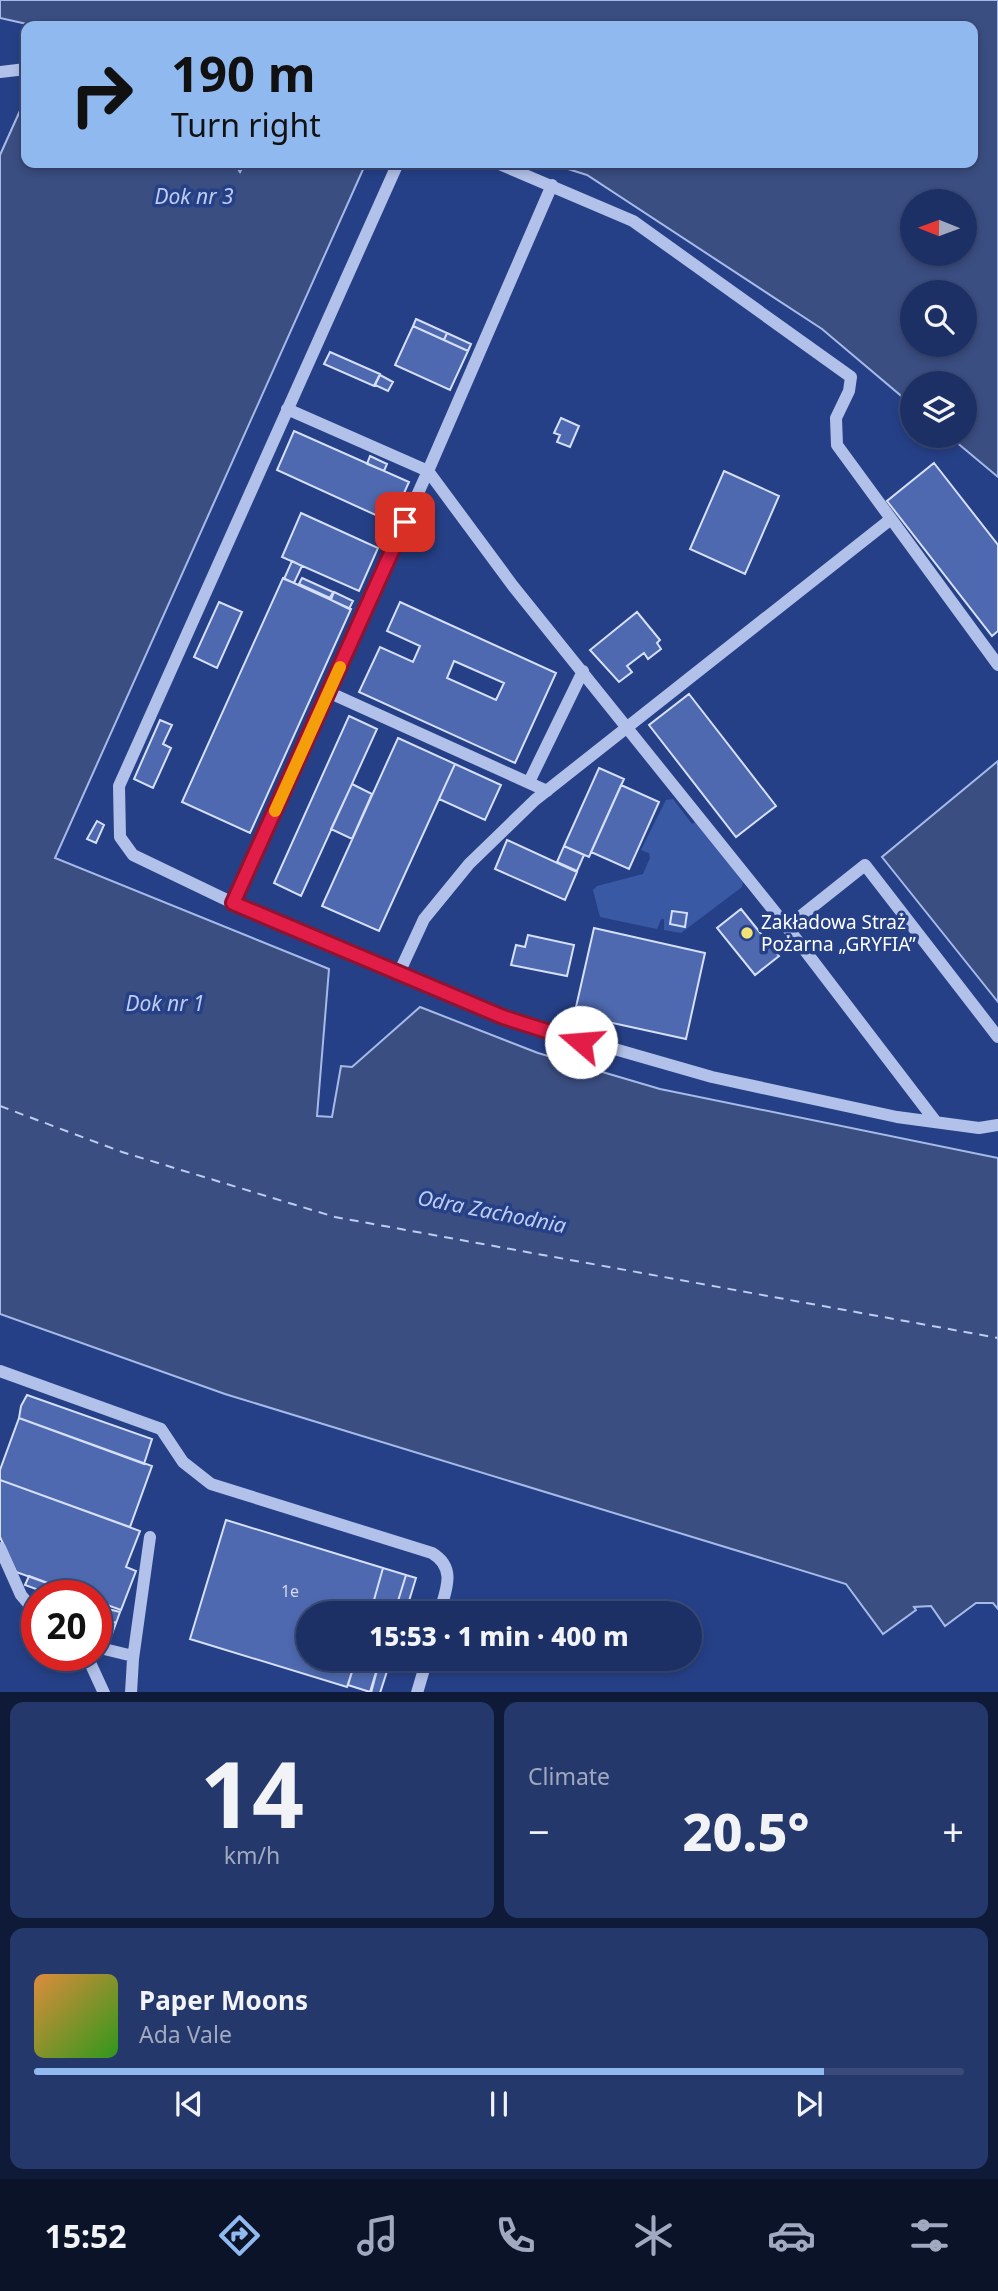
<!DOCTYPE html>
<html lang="en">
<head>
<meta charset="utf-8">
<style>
  :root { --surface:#1c3065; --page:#25386b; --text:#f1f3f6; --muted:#a0a9bf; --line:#3a4b79; --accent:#90b9f0 }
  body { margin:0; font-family:"Noto Sans",sans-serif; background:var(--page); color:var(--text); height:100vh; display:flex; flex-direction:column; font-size:26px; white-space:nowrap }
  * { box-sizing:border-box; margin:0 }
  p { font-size:23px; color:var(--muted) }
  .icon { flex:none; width:38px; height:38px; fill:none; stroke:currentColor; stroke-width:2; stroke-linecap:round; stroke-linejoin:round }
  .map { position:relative; height:1692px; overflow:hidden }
  .drawer { display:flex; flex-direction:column; gap:10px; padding:10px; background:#0f1a38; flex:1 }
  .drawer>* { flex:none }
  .banner { position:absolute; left:21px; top:21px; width:957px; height:147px; border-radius:14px; box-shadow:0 4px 10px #0003,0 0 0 2px var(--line); background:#90b9f0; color:#111; overflow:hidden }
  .needle { width:46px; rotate:271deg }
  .controls { position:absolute; left:900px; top:189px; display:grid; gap:14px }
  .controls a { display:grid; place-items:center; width:77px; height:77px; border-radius:50%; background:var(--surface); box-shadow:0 4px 10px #0003,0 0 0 2px var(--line); font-size:35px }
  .speed { position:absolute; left:21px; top:1580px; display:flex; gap:14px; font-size:35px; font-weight:700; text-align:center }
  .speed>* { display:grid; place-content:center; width:91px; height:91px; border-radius:50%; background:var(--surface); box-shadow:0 4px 10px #0003,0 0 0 2px var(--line); line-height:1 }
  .speed .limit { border:10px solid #d22; background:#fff; color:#111 }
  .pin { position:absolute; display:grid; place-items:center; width:60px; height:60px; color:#fff; margin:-30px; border-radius:14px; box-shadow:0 4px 10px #0006 }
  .me { position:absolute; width:77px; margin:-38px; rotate:288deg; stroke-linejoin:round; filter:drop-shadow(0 0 5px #0008) }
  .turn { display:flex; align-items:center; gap:24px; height:147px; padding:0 35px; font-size:32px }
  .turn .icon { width:91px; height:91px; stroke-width:2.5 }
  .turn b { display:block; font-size:49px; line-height:60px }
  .big { font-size:52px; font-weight:800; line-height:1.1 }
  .drawer .tile { flex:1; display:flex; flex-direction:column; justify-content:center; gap:10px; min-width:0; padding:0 24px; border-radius:14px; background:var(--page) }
  .drawer .dial { align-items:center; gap:0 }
  .dial b { font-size:91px; line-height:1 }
  .song { display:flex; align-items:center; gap:21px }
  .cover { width:84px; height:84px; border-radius:10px; background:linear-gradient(135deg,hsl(30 70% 55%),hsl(110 70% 35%)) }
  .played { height:7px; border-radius:4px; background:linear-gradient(90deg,var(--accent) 85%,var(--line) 85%) }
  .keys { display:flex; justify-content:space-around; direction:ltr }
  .heat { display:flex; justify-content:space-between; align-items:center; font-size:38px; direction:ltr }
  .drawer .tiles { flex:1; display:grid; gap:10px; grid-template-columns:1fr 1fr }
  .tile:last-child { grid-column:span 2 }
  .trip { position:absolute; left:296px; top:1601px; width:406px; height:70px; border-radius:35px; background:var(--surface); box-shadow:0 4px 10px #0003,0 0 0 2px var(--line); font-weight:800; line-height:70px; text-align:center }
  .dock { display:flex; height:112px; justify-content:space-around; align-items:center; background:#0b1328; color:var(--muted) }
  .dock .icon { width:49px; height:49px }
  .dock .selected { color:var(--accent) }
  .dock b { font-size:32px; color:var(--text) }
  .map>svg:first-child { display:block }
</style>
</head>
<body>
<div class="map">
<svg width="998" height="1693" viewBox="0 0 998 1693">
  <rect width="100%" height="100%" fill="#264087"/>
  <!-- green -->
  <path fill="#3a59a4" d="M673,799L692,824L696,822L743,882L742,887L681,933L664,930V919H661L657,929L600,917L593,890L597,886L643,874L650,858L649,853L641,850L666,800Z"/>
  <!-- water -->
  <path fill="#3b4e82" stroke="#a6bae9" stroke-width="2" fill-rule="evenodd" d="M0,0H998V477L949,436H964V383H912V405L822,329L587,175L549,163H973V26H36L0,18ZM964,201V254H912V201ZM964,292V345H912V292Z
    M23,104L26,105V163H234L240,172L245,163L365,165L55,858L329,969L317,1116L332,1117L341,1066L352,1067L420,1007L538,1053L660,1089L998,1158V1609L993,1603H976L945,1626L931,1606L914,1607L916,1610L883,1634L846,1584L225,1394L0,1314V155Z
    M998,761V1002L882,857Z"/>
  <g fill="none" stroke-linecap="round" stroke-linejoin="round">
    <!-- ferry -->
    <path stroke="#bdccf0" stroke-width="2" stroke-dasharray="9 7" stroke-linecap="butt" d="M0,1106L122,1152L335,1217L998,1338"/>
  </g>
  <!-- building -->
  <path fill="#4e69af" stroke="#d5dff7" stroke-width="2" fill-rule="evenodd" d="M416,319L447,333L444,340L413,326Z
    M413,326L468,351L450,390L395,365Z
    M447,333L471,344L468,351L444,340Z
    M330,352L380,374L374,386L324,364Z
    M380,375L393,382L388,391L375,385Z
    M561,418L579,426L570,447L557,442L560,435L554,433Z
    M294,431L409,482L391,522L277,470Z
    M370,456L387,464L384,471L367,464Z
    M934,463L998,545V631L992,636L887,501Z
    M724,471L779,496L745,574L690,549Z
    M301,513L378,548L359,591L282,557Z
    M423,519L432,523L428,534L418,530Z
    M292,561L302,566L294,583L284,579Z
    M283,578L351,609L250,833L182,802Z
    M302,578L333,592L330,598L299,584Z
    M334,592L353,601L349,609L331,600Z
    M219,602L242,612L217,668L194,657Z
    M400,602L556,673L515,763L359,692L380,647L413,662L420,646L387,631ZM454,661L504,683L496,700L447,678Z
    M637,612L660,640L657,643L661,649L648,659L644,653L627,666L632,672L619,682L590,650Z
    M689,694L776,806L736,837L649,725Z
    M349,716L377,729L301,896L274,883Z
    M160,720L172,725L163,744L171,748L153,788L134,779Z
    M398,738L455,764L379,931L322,906Z
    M455,764L501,785L485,820L439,799Z
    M599,768L624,779L589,857L564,846Z
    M352,784L372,794L352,839L331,829Z
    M621,785L659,802L629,869L591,852Z
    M97,821L104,825L96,843L87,839Z
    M507,840L577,872L565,900L495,869Z
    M564,846L584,855L577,871L557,862Z
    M741,909L779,956L755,975L717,928Z
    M672,911L687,913L685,927L670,924Z
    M594,928L705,953L686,1039L585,1017L587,1010L576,1007Z
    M528,935L574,945L567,976L511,965L516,945L525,947Z
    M27,1395L152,1439L144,1464L19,1418L21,1406Z
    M19,1418L152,1466L130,1527L0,1480V1470Z
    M0,1480L140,1531L126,1567L136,1571L121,1610L96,1601V1596H83L16,1572L0,1537Z
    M226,1520L383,1568L370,1614H308V1659H356L347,1687L190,1639Z
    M383,1568L406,1575L394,1614H370Z
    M406,1575L416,1578L405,1614H394Z
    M29,1576L67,1590L65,1596H55L25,1585Z
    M96,1606L120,1612L116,1623L96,1616Z
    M96,1616L116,1623L110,1639L96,1634Z
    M356,1659H380L370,1692L348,1685Z
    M380,1659H391L380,1693H371Z"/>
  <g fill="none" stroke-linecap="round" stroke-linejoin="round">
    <!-- minor -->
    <path stroke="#b2c1e9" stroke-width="12" d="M0,72L26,69
      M398,163L119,786L120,837L133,855L233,903L399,973
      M497,163L633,221L851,377L849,391L836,418L837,445L998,665
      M287,409L428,471L552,185
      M891,519L535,800L469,864L424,919L399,973L503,1017L712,1077L897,1117L979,1128L998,1125
      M328,692L547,791
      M529,782L583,671
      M233,903L428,471L513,586L787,927L936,1122
      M787,927L865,865L998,1037
      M0,1371L161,1429L183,1462L211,1484L432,1553C457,1568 446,1590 439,1614
      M0,1548L21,1595L37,1614
      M96,1647L133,1656
      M87,1656L104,1693
      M131,1693L133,1659L150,1537
      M417,1693L427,1659"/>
  </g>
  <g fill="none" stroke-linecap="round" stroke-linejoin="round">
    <defs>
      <path id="route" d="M405,522L233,903L503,1017L581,1042"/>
    </defs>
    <!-- route casing -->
    <use href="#route" stroke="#92132f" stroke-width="18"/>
    <!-- route -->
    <use href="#route" stroke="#e11d48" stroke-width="12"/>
    <!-- slow -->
    <path stroke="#f59e0b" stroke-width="12" d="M275,811L340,667"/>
  </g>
  <!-- markers -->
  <circle fill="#f2e276" stroke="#264087" stroke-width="2.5" cx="747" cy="933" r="7"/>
  <g text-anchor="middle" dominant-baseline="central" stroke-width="7" stroke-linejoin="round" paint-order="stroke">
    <!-- number labels -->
    <g font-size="16" fill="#d3daeb">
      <text x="290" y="1591">1e</text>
    </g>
    <!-- poi labels -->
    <g font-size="19" fill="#fff" stroke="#264087" text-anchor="start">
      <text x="761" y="922">Zakładowa Straż<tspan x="761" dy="22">Pożarna „GRYFIA”</tspan></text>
    </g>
    <!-- water labels -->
    <g font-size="21" font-style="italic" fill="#bdccf0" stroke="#264087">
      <text x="194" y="196">Dok nr 3</text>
      <text x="165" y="1003">Dok nr 1</text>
      <text transform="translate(492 1211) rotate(11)">Odra Zachodnia</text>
    </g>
  </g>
</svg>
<div class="controls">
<a><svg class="needle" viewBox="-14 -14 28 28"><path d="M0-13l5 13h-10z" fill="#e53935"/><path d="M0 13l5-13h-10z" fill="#a0a9bf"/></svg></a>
<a><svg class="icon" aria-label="search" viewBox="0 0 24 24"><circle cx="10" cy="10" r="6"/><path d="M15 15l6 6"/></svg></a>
<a><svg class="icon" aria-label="layers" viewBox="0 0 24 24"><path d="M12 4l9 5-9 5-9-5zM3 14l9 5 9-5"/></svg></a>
</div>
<div class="speed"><div class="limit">20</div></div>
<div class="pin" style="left:405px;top:522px;background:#d93025"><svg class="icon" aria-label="arrive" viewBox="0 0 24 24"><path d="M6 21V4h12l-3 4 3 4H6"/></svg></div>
<svg class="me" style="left:581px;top:1042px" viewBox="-20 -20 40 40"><circle r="19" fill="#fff"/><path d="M0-13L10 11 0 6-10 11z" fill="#e11d48"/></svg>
<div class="trip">15:53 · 1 min · 400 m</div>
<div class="banner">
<div class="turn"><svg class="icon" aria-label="right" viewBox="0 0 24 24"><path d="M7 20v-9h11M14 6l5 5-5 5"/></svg><div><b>190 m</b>Turn right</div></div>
</div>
</div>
<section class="drawer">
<div class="tiles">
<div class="tile dial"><b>14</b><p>km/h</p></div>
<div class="tile"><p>Climate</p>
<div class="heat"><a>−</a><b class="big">20.5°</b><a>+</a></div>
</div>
<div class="tile">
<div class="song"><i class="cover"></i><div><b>Paper Moons</b><p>Ada Vale</p></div></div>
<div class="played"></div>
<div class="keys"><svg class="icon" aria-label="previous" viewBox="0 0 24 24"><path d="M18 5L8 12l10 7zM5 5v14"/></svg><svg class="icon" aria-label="pause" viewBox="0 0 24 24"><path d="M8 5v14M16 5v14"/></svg><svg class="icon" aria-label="next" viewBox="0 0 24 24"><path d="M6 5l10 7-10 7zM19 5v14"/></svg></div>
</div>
</div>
</section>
<nav class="dock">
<b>15:52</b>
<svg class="icon selected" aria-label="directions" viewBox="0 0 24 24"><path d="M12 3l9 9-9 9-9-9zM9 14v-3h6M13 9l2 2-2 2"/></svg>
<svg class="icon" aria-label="music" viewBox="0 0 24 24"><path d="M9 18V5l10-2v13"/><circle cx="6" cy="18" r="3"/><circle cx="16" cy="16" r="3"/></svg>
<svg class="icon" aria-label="phone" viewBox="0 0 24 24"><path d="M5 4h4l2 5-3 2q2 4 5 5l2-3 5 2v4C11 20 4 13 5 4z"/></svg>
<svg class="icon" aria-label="climate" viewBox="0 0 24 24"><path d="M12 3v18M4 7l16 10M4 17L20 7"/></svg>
<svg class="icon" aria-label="car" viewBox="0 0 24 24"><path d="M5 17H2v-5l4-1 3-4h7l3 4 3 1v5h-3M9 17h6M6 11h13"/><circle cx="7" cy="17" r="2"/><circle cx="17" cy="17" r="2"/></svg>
<svg class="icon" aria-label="filters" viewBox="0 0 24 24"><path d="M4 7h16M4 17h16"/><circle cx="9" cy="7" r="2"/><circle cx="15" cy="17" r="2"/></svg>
</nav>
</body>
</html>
